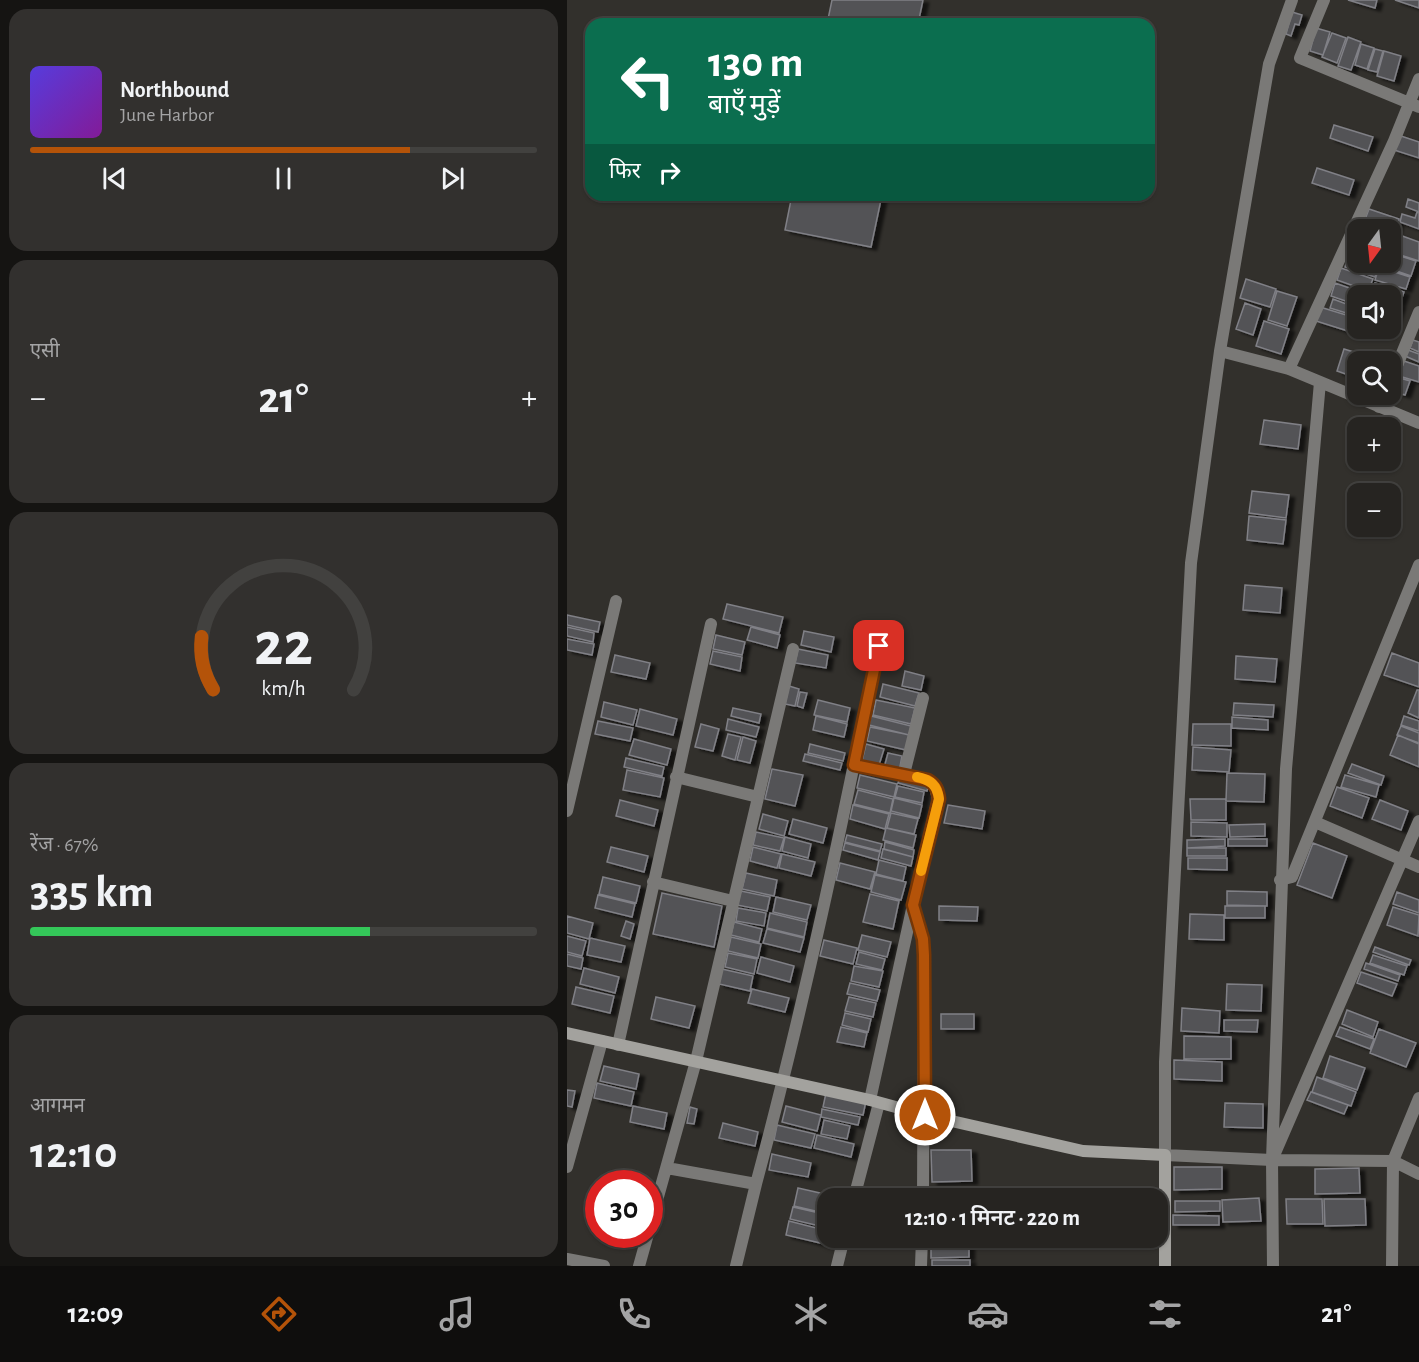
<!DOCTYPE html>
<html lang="hi">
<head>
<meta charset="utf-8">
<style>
  :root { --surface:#262421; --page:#32302e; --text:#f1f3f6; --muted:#a4a4a5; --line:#42413f; --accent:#b45309 }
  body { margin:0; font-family:"Alegreya Sans","Noto Sans Devanagari",sans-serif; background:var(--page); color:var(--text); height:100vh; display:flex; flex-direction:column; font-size:22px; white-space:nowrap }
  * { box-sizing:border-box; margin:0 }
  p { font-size:20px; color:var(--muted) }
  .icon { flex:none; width:33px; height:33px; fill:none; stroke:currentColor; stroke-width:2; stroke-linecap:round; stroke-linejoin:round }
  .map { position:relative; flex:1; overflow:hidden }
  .side { display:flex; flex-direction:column; gap:9px; padding:9px; background:#151412; width:567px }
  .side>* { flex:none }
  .top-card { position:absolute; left:18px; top:18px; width:570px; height:183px; border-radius:18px; box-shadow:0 2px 4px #0004,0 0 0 2px var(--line); background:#0b6e4f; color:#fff; overflow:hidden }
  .needle { width:39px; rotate:195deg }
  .tools { position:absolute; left:780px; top:219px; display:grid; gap:12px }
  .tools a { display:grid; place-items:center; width:54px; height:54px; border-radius:12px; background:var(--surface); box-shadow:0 2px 4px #0004,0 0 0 2px var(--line); font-size:30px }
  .speed { position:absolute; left:18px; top:1170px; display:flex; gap:12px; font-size:30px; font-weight:700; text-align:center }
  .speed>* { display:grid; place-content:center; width:78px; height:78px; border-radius:50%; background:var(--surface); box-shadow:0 2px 4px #0004,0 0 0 2px var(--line); line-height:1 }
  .speed .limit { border:9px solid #d22; background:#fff; color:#111 }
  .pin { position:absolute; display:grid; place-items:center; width:51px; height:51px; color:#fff; margin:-26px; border-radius:12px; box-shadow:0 3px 9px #0006 }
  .me { position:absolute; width:66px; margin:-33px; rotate:0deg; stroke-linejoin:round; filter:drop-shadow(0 0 4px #0008) }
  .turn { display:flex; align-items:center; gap:21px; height:126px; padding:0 24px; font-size:27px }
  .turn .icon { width:78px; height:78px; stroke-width:2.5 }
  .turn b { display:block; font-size:42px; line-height:51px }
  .then { display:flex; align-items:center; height:57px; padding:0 24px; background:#0003; gap:12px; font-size:22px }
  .big { font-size:45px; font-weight:600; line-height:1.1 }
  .side .widget { flex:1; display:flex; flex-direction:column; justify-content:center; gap:9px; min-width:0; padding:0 21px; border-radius:18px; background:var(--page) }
  .side .dial { align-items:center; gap:0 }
  .dial svg { height:156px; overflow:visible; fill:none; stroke:var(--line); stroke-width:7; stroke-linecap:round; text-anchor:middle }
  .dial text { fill:var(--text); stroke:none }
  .song { display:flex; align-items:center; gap:18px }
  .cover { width:72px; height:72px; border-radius:9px; background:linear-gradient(135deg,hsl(250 70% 55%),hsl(290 70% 35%)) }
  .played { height:6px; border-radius:3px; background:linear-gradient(90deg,var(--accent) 75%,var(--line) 75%) }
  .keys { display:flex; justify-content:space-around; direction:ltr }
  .heat { display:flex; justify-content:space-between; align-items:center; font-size:33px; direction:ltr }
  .charge { height:9px; border-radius:4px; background:linear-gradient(90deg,#34c759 67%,var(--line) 0) }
  .trip { position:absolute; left:250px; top:1188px; width:351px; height:60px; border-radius:18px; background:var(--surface); box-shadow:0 2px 4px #0004,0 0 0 2px var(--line); font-weight:600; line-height:60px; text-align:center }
  .tabs { display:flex; height:96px; justify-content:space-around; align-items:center; background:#0f0e0d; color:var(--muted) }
  .tabs .icon { width:42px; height:42px }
  .tabs .current { color:var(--accent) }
  .tabs b { font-size:27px; color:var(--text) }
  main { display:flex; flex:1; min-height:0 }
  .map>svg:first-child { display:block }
</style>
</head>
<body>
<main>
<section class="side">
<div class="widget">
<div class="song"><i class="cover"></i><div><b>Northbound</b><p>June Harbor</p></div></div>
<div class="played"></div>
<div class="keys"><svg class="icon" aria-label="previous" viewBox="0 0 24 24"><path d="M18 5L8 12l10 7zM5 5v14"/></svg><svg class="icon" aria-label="pause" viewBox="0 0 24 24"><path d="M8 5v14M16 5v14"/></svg><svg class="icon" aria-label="next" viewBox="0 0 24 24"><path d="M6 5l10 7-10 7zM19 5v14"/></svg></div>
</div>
<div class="widget"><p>एसी</p>
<div class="heat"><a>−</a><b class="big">21°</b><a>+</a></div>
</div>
<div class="widget dial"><svg viewBox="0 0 100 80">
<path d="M14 69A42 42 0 1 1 86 69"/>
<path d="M14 69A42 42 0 0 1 8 42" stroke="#b45309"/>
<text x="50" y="56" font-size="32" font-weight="700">22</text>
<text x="50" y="72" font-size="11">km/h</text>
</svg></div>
<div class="widget"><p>रेंज · 67%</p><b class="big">335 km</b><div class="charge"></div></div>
<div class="widget"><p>आगमन</p><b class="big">12:10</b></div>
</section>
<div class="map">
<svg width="852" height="1266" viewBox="0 0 852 1266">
  <defs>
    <filter id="shadow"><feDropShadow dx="5.5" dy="3" stdDeviation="1.5" flood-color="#0009"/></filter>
  </defs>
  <rect width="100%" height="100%" fill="#32302c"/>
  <!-- building -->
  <path fill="#525257" stroke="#808086" stroke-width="1.5" filter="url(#shadow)" d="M265,0H356L351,24H260Z
    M781,0H810L808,8Z
    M828,0H852V8Z
    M725,12L735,15L732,25L728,24L724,36L719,34Z
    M749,28L763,32L756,55L743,51Z
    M765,33L779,38L770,63L755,57Z
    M781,37L794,42L784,70L771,66Z
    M794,44L807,48L800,69L788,65Z
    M808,49L816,51L810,72L801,70Z
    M817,51L834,56L827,81L810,76Z
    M767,125L806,137L801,151L763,138Z
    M831,135L852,142V158L827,150Z
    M750,168L787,180L782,195L745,183Z
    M225,195H315L304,247L218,230Z
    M841,199L852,203V212L839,207Z
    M802,209L832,219L828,232L797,222Z
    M850,212L852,213V229L833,222L835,214L848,218Z
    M827,233L852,242V261L824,252Z
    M824,253L849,261L844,276L815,266L816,262H824Z
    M782,254L790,257V262L812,264L808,277L778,267Z
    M812,267L843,277L839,289L808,280Z
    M774,268L806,279L801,291L770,280Z
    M679,279L709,289L703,307L673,298Z
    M768,283L797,293L796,296H790V305L764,296Z
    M808,283L837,292L833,303L824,300V296L804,294Z
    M710,291L730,297L720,326L701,320Z
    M766,299L790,308L789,316L763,308Z
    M824,302L833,305L828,320L824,318Z
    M678,303L694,309L686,335L669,329Z
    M753,307L789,318L784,332L749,321Z
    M697,321L722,329L714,354L689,346Z
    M846,340L852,342V352L843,348Z
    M777,349L816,361L790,362V378L770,371Z
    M841,350L852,354V362L838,356Z
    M837,361L852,366V382L832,376Z
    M833,378L843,381L838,395L828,392Z
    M697,420L734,425L731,449L693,444Z
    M685,491L722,495L719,518L682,513Z
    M682,516L719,520L716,544L680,540Z
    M678,585L715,588L713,613L676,610Z
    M160,604L216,617L212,633L156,619Z
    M0,615L33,622L31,632L0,625Z
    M0,627L27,633L26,642L0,636Z
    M184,627L213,635L210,648L180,640Z
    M237,631L267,637L264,652L234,645Z
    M149,635L178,642L175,655L146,649Z
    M0,639L27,644L25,655L0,650Z
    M231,649L261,655L259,668L228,663Z
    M146,651L175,657L173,671L143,664Z
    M825,653L852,663V687L817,675Z
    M48,655L83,663L79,679L44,672Z
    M669,656L710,659L708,682L668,679Z
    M338,671L357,676L354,690L335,686Z
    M316,684L352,693L348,706L313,697Z
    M222,686L232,689L228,706L218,704Z
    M850,690H852V718L841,713Z
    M233,692L240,693L236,708L230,706Z
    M251,700L283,708L280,722L247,715Z
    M309,700L348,708L344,724L306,715Z
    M37,702L70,710L66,725L34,717Z
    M667,703L707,705L706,717L666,715Z
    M166,708L194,714L192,723L164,716Z
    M73,709L110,719L106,735L69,726Z
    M249,716L280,724L277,737L246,730Z
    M304,716L344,726L342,735L302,725Z
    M837,716L852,721V731L834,725Z
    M665,717L701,720V730L665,728Z
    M161,719L192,727L189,737L159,730Z
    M31,721L66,728L63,741L28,734Z
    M134,724L152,729L146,751L128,747Z
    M626,724H664V746L625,745Z
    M834,726L852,733V743L830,735Z
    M303,727L343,735L339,750L300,741Z
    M161,734L174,737L168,760L155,756Z
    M831,735L852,744V767L823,755Z
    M176,737L189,741L183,763L170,760Z
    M67,739L104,749L100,765L62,755Z
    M243,744L278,753L276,761L241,753Z
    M299,744L317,749L312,765L295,761Z
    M626,747L664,750L662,772L625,770Z
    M321,753L335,756L332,772L317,768Z
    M238,754L275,763L273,770L236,761Z
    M59,758L97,767L95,776L57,767Z
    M785,764L817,776L814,785L781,773Z
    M205,769L236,775L228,806L198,799Z
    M60,770L97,778L93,797L56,790Z
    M660,773L698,774L697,802L659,801Z
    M293,775L330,784L327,797L290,788Z
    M778,775L812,785L809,797L774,787Z
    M333,777L362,783L360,791L331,783Z
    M331,786L357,792L355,803L328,797Z
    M770,787L802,798L795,818L763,806Z
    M291,790L326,799L323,813L287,804Z
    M327,798L355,805L352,818L324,811Z
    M623,799H659V820H624Z
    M53,800L91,810L87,826L49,816Z
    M813,800L841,811L834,830L805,819Z
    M286,805L322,814L318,829L283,819Z
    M381,805L418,811L415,829L377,823Z
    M324,813L351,819L347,834L320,828Z
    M196,814L221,821L217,836L192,829Z
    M226,819L260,828L256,843L222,834Z
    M624,822L660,823V837L624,836Z
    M698,824V836L663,837L662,825Z
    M319,828L349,835L346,848L316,840Z
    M189,832L217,838L213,851L186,845Z
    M280,835L315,844L313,851L278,842Z
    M218,837L244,844L241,858L215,851Z
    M658,839V846L620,848V840Z
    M661,839H700V846H661Z
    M318,842L347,850L346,857L317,849Z
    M278,843L313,852L311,860L276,850Z
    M746,843L780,856L765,898L730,885Z
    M44,847L81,856L77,872L40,862Z
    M186,847L214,854L210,868L183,861Z
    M620,848H659V856H620Z
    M316,849L346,857L344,866L314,858Z
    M215,854L248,862L244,876L212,868Z
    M621,858H660V870L621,869Z
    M312,860L339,867L336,881L309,874Z
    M273,863L308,872L303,889L269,880Z
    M179,873L210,880L207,896L175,889Z
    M308,875L339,882L334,900L304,892Z
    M36,877L73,886L69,903L32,894Z
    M174,891L203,897L200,911L170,905Z
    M660,891L700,892V906L660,905Z
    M830,892L852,900V913L826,904Z
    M95,893L155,906L147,947L86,934Z
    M303,894L332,901L326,929L296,922Z
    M31,895L68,904L65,917L28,908Z
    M209,897L244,905L240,920L206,912Z
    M372,906L411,907L410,921L372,920Z
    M658,906H698V918H658Z
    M826,907L852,915L851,936L820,925Z
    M171,908L199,913L197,926L169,921Z
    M203,913L240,922L237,937L200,928Z
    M623,914L657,915V940L622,939Z
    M0,916L26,923L22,939L0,933Z
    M59,921L67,924L63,939L54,936Z
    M167,922L195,929L192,942L164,935Z
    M200,929L237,938L233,952L196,943Z
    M295,935L324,942L320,957L291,950Z
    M0,936L19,941L15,956L0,952Z
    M164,937L194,944L191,958L161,951Z
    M23,938L58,946L54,962L20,955Z
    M257,940L290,948L286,964L253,956Z
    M808,947L844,960L842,965L806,952Z
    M292,952L318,959L315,970L289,964Z
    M161,953L190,959L187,974L158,967Z
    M0,954L16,958L14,969L0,966Z
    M806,955L840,966L837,975L803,963Z
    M194,957L227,966L223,982L190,973Z
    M799,963L833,975L831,981L797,969Z
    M287,966L316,971L312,987L284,981Z
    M17,968L52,977L48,993L13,984Z
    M155,969L186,976L183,991L152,984Z
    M794,972L830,984L825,996L790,983Z
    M283,983L313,990L310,1001L280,994Z
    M660,984L695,985L694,1011L659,1010Z
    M9,987L47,996L43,1013L5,1004Z
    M185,989L222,998L218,1012L181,1003Z
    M89,997L128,1006L122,1028L84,1019Z
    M282,997L309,1003L306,1017L278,1011Z
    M615,1008L653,1011L652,1033L614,1031Z
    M780,1010L811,1022L806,1037L775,1024Z
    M278,1013L304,1019L301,1032L275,1025Z
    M374,1014H407V1029H374Z
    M657,1020H691L690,1032L657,1031Z
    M274,1027L300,1033L297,1047L270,1042Z
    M773,1027L807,1039L803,1049L769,1036Z
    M812,1029L849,1043L839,1067L803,1053Z
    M617,1036L664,1037V1059H617Z
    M763,1056L798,1068L790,1090L756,1078Z
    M607,1060L655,1062V1081L607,1079Z
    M37,1066L72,1074L69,1089L33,1081Z
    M750,1077L789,1092L784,1106L745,1092Z
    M30,1083L67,1092L64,1106L27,1098Z
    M0,1090L8,1091L5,1107L0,1106Z
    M744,1092L781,1105L777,1114L740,1100Z
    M259,1093L299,1101L296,1115L256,1107Z
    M658,1103L696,1104V1128L657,1127Z
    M66,1106L100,1113L97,1129L63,1122Z
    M219,1106L254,1115L250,1131L215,1122Z
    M123,1107L130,1109L127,1124L120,1123Z
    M255,1109L293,1117L291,1125L254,1117Z
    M257,1120L283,1126L280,1139L254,1134Z
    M156,1123L191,1132L188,1146L152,1138Z
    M210,1125L248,1134L244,1148L207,1140Z
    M250,1135L287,1144L284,1157L247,1148Z
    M364,1150H404L405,1181L365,1182Z
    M205,1154L244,1163L241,1177L202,1170Z
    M607,1167H655V1189L607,1190Z
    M792,1168L793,1193L748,1194V1169Z
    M231,1188L275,1198H261V1214L227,1206Z
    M692,1198L694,1221L656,1222L655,1200Z
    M719,1199H755L756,1224H720Z
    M757,1199H798L799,1225L758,1226Z
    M608,1201H653V1211L608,1212Z
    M226,1207L261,1215V1228L223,1219Z
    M606,1215L652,1216V1225H606Z
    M222,1221L261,1231V1238H268L266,1246L219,1235Z
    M366,1238H405V1243L366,1242Z
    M402,1244V1257L364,1258V1245Z
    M365,1260H403V1266H365Z"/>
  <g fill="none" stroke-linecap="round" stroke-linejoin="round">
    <!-- street -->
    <path stroke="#7a7977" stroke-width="12" d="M725,0L702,64L653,351L624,563L598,1062V1155L705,1160L826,1161L852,1174
      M757,0L733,58L852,107
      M653,351L722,369L852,423
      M722,369L827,141L852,79
      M824,380L852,312
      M812,407L817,394
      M287,765L361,780L367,784L371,799L346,905L303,1100
      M337,774L356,698
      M109,777L191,797
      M0,811L49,601
      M748,822L852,867
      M713,880L725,877L852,565
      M86,882L166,901
      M346,907L356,939L357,955L356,1198
      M51,1045L144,624
      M708,1153L852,821
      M0,1167L35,1041
      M100,1168L189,1184C237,1006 275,826 311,646
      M287,1198L312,1103
      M82,1229L129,1061L226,649
      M0,1259L37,1266
      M72,1266L81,1234
      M169,1266L189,1184
      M270,1266L277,1238
      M354,1266L355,1238
      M706,1266L705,1160L719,769L753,382
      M825,1266L826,1161L852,1098"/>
    <!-- secondary -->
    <path stroke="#a3a29e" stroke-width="12" d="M0,1033L303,1100L358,1115L516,1151L598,1155V1266"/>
  </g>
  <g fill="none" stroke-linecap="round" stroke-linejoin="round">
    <defs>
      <path id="route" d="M312,646L287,765L361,780C369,785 371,790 372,799L346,905L356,939L357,955L358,1115"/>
    </defs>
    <!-- route casing -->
    <use href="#route" stroke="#753606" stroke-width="15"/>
    <!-- route -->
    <use href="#route" stroke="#b45309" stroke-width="10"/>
    <!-- slow -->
    <path stroke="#f59e0b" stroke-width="10" d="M350,777C364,780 370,785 372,799L354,871"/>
  </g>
</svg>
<div class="tools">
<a><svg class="needle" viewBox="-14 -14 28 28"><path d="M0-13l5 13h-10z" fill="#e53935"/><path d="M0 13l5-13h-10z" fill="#a4a4a5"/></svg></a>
<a><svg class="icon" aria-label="sound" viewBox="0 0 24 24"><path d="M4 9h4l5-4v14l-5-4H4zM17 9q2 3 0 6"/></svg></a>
<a><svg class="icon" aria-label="search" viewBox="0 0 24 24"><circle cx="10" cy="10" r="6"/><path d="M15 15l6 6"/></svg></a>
<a>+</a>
<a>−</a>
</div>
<div class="speed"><div class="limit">30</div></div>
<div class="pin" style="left:312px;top:646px;background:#d93025"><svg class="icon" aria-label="arrive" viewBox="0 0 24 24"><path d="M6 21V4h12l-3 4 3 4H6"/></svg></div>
<svg class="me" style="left:358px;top:1115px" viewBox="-20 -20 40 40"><circle r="17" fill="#b45309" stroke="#fff" stroke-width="3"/><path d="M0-11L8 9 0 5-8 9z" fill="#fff"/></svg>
<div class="trip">12:10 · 1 मिनट · 220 m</div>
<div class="top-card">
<div class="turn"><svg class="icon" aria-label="left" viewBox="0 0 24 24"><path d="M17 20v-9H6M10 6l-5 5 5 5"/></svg><div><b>130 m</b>बाएँ मुड़ें</div></div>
<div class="then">फिर<svg class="icon" aria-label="right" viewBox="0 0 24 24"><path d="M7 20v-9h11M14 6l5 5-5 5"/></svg></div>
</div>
</div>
</main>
<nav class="tabs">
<b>12:09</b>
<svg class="icon current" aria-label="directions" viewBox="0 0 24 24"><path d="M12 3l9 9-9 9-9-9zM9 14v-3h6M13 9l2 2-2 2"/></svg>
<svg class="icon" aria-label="music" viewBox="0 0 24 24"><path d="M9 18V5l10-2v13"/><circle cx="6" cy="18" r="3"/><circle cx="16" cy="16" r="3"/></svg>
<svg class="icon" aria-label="phone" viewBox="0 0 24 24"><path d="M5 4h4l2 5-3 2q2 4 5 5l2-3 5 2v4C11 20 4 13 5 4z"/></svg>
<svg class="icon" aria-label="climate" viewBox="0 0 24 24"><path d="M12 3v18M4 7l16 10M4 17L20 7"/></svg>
<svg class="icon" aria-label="car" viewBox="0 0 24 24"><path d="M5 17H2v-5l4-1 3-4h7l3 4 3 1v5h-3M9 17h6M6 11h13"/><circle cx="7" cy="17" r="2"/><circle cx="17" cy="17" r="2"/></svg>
<svg class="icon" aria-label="filters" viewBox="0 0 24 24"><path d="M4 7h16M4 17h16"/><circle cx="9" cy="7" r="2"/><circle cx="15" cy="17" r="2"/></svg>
<b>21°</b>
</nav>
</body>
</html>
